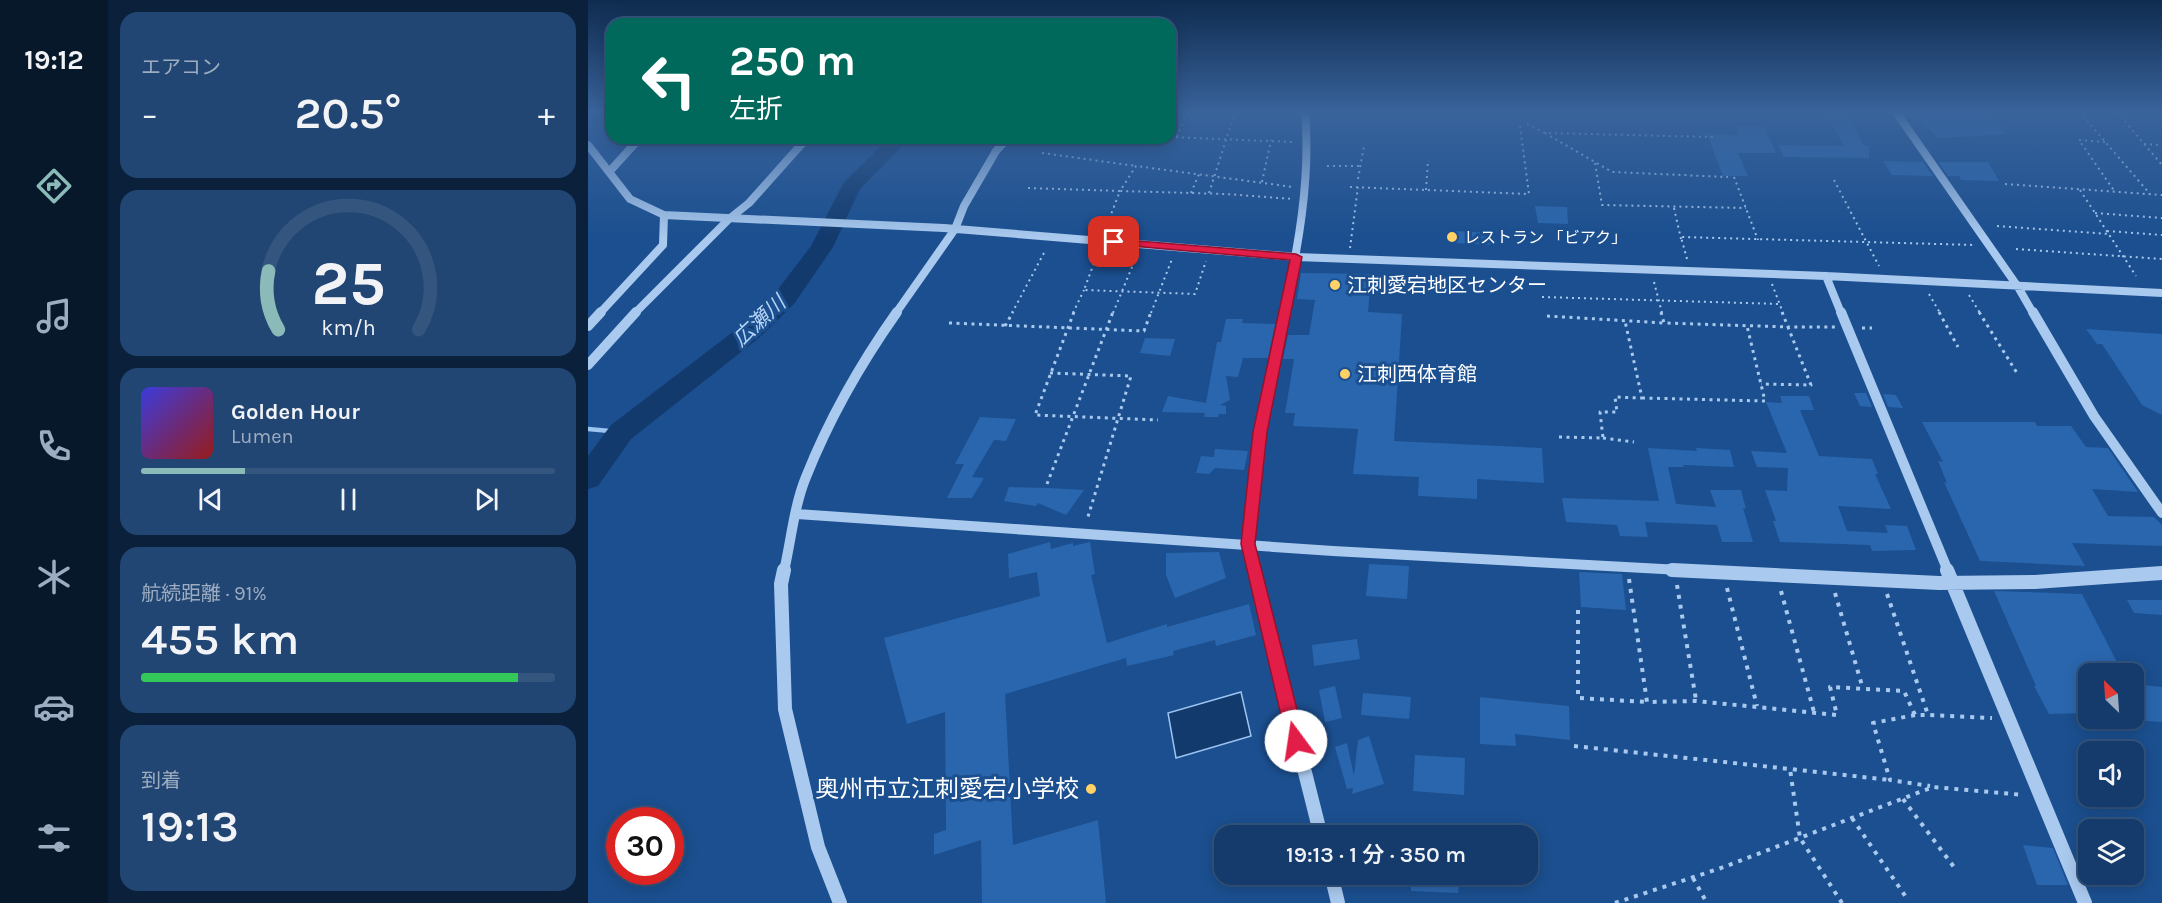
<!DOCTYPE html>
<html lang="ja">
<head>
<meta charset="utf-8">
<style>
  :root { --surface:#143b6b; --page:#214673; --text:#f1f3f6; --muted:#9dadc1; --line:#33557e; --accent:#8bbbb9 }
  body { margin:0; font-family:Karla,"Noto Sans JP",sans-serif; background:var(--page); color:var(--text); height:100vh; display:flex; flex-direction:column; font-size:22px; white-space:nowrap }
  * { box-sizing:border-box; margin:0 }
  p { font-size:20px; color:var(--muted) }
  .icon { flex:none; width:33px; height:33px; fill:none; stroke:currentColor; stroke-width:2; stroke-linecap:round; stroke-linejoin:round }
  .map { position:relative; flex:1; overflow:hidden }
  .side { display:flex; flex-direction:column; gap:12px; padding:12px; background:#0b203b; width:480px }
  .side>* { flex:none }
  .guide { position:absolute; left:18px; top:18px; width:570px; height:126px; border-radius:18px; box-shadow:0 3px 15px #0003,0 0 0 2px var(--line); background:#00695c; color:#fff; overflow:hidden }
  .needle { width:39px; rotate:335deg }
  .buttons { position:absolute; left:1490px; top:663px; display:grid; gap:12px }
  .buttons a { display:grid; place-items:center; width:66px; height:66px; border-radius:12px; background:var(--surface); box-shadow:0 3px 15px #0003,0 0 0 2px var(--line); font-size:30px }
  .speed { position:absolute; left:18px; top:807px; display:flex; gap:12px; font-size:30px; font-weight:700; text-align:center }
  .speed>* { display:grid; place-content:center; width:78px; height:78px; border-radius:50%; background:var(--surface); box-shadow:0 3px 15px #0003,0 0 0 2px var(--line); line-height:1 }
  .speed .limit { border:9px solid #d22; background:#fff; color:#111 }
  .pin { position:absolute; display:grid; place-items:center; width:51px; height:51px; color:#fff; margin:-26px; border-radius:12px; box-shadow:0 3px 9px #0006 }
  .me { position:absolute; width:66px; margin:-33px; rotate:346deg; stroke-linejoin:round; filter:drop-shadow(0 0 4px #0008) }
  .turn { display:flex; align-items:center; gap:21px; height:126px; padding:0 24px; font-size:27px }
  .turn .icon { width:78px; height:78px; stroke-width:2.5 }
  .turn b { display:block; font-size:42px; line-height:51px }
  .big { font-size:45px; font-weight:600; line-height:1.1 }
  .side .tile { flex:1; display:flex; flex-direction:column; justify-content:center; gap:9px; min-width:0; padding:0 21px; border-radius:18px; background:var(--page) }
  .side .dial { align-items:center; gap:0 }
  .dial svg { height:156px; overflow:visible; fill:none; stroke:var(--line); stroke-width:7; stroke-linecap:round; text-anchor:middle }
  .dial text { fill:var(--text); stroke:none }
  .song { display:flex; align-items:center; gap:18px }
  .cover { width:72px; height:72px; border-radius:9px; background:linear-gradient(135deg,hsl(240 70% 55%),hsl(0 70% 35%)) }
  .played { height:6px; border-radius:3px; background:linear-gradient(90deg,var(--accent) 25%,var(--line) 25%) }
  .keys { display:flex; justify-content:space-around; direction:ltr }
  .heat { display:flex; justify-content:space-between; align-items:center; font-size:33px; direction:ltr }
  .charge { height:9px; border-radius:4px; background:linear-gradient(90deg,#34c759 91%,var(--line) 0) }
  .trip { position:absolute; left:626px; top:825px; width:324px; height:60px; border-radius:18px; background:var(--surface); box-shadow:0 3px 15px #0003,0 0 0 2px var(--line); font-weight:600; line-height:60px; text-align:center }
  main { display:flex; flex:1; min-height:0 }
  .tabs { display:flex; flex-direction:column; width:108px; justify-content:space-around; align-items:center; background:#08182b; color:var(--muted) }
  .tabs .icon { width:42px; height:42px }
  .tabs .current { color:var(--accent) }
  .tabs b { font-size:27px; color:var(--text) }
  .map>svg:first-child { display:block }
</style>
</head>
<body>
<main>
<nav class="tabs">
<b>19:12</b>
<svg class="icon current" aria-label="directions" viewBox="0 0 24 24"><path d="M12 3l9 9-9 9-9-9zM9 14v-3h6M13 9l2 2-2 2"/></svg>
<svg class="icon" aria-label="music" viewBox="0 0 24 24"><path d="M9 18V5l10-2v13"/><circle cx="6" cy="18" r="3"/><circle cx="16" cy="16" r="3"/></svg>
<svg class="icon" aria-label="phone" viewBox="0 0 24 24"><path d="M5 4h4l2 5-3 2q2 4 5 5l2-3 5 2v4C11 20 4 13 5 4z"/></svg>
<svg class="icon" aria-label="climate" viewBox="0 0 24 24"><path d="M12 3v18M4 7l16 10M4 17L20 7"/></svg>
<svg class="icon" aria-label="car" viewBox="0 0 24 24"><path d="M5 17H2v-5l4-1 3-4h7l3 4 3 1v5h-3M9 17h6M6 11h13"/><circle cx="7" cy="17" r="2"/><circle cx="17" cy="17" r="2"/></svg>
<svg class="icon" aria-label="filters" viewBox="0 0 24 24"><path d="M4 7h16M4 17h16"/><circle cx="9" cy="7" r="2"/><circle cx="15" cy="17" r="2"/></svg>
</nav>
<section class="side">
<div class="tile"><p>エアコン</p>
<div class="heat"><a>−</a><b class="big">20.5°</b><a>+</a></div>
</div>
<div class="tile dial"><svg viewBox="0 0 100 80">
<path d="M14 69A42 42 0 1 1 86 69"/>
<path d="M14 69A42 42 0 0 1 9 39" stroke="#8bbbb9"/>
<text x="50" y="56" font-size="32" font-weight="700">25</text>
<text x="50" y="72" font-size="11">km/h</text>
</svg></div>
<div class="tile">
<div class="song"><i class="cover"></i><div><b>Golden Hour</b><p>Lumen</p></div></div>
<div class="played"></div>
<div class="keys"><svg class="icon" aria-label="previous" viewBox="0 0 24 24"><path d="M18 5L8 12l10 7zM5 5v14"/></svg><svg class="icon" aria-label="pause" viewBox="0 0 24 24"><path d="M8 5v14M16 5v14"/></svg><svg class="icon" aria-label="next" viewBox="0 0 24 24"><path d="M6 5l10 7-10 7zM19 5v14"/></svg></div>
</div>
<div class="tile"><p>航続距離 · 91%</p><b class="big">455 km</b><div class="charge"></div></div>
<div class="tile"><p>到着</p><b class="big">19:13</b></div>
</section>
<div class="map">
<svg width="1574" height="903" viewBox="0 0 1574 903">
  <rect width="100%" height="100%" fill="#1b4f8f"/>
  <!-- water -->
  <path fill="#123a6d" stroke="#9cc4f0" stroke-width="1.5" d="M653,692L663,736L588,758L580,713Z"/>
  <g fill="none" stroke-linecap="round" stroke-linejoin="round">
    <!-- stream -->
    <path stroke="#9cc4f0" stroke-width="4.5" d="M0,429L33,432"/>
    <!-- river -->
    <path fill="#123a6d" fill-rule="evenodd" d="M301,138H322L272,189L245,247L206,304L172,337L43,439L10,486L0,489V456L23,425L154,325L188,292L223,246L256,182Z"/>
  </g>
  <!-- building -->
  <path fill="#2a66ad" d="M1237,112H1257L1276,146H1281V158L1196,157L1190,145L1256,146Z
    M1324,112H1401L1419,134L1350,138Z
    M1147,126H1176L1188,153H1150L1160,176H1135L1119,134L1151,135Z
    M1295,161L1335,162L1345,176L1304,175Z
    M1350,162H1400L1411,181L1373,180L1371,176H1360Z
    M947,206L979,207L980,224L950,223Z
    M865,231L906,233V245L864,243Z
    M713,273L783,274L780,312L814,314L806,441L954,448L956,483L889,479V499L830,496L831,477L765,474L770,429L705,426L707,413H697L706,359H695L700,335H721L727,300L709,299Z
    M638,319H655L654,323L687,324L680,358H655L650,377L638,376L642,400L632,405L638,406V414H631L630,417H616L617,413L574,412L580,396L618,403L629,342H633Z
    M1498,329L1574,334V415L1554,405L1514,344H1509Z
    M557,338L587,339L582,356L552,353Z
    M1266,393H1278L1284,407L1272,406Z
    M1295,394L1308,395L1315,408L1300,407Z
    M1192,396H1221L1226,410H1212L1231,456L1284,459L1290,474H1287L1303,509L1250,506L1259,531L1300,533L1297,525L1319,526L1328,550L1284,551L1282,545L1192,542L1185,521H1188L1177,490L1199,491L1200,468L1169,467L1163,451L1199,453L1178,402L1194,403Z
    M392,417L428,419L418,441L406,440L384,477L396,478L384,498H359L376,464H367Z
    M1334,422H1447L1449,426H1483L1498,447L1520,448L1550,492L1504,489L1520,516L1566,517L1574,525V546L1484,543L1497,566L1392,561L1356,482L1359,483L1350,461L1355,462Z
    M1060,448L1109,451L1108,448L1142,450L1146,467L1095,465L1096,467H1080L1088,504L1128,507L1122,490H1153L1158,509L1155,508L1165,542H1134L1129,525L1057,522L1060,537L1032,536L1029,525L978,522L974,498L1071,501Z
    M627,449L660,451L656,470L627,468L621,474L608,473L613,456L626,457Z
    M421,487L461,488L496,490L478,515L450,503L448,506L416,501Z
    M462,542L463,549L485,543V546L502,542L507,574L503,575L519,643L579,624V627L661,604L668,635L628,646L627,640L585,651L586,655L539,666L538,658L417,694L425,845L510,820L518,903H394L393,840L346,855V834L358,830L357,712L319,724L296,638L452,596L449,572L421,578L420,554Z
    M631,552L638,578L587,598L578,575V553Z
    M781,564L821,566L819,599L778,596Z
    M991,572L1034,574L1038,610L993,607Z
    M1406,591L1494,594L1535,674H1500V713L1461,714L1446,686H1448Z
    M1539,600H1574V615L1546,613Z
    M769,639L772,659L726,666L724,645Z
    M1545,684L1574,687V722L1545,720Z
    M747,686L754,718L737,722L731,690Z
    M775,693L823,697L821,719L773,715Z
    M892,697L981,706L982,740L927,734L928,746L892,744Z
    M781,736L796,784L764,794L765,788L759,789L747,747L759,743L766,776L770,740Z
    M827,755L877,758L876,795L825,791Z
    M1435,845L1465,848L1480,885H1449Z
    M823,874H872L870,893L823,891Z"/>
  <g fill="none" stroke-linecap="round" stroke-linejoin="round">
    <!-- path-far2 -->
    <path stroke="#a9c9ee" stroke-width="2" stroke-dasharray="2 4" stroke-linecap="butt" d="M1529,112L1574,165
      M1495,116L1562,194
      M939,124L957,133L1125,137
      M957,133L1024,172L1140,177
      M582,137L706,142
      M589,137L599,112
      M1517,142L1491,140L1527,192
      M1556,144L1574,145
      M454,153L548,166
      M1007,163L1014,205L1158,208
      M739,166H773
      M1146,177L1170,240
      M770,179L776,146
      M1246,180L1291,266
      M674,182L683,140
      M1417,184L1574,195
      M762,187L941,194L932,126
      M440,188L532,191L548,166L705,187
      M838,190L840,160
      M1492,190L1548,276
      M603,193L611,174
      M621,193L647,112
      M1086,208L1093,239
      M1507,213L1574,218
      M1409,226L1521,234
      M517,230L532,191L638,194L705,199
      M1519,231L1574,235
      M762,248L770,187
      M1428,249L1574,259
      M510,252L496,290L607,294L618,261
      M1099,259L1093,237L1387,245
      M1066,282L1074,313
      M1184,284L1195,313
      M1341,294L1352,313
      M1381,295L1392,313
      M954,297L1192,304
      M424,313L457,251
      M485,313L496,290
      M525,313L549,255
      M563,313L584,259"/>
    <!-- path-far1 -->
    <path stroke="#a9c9ee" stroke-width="3" stroke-dasharray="3 4.5" stroke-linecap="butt" d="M486,312L447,415L570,420
      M1073,312L1076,323L1200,327L1223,385L1173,384
      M1194,312L1200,327H1247
      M1351,312L1370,347
      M1391,312L1429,373
      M959,316L1076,323
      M361,323L556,331L563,312
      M417,326L425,312
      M1274,328H1284
      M462,373L543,376L499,520
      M1054,398L1177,401L1159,326
      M971,437L1015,438L1012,412H1029L1027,397L1054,398L1037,321
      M1015,438L1046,442
      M459,484L525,312"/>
    <!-- path -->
    <path stroke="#a9c9ee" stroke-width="4" stroke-dasharray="4 6" stroke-linecap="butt" d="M1041,579L1059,702L1108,701L1249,715L1242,687L1316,691L1327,715H1340
      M1089,585L1108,700
      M1139,588L1169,706
      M1193,591L1226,712
      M1247,593L1275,689
      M1299,594L1340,715L1404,718
      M990,610V698L1059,702
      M1327,715L1285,723L1302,780L1342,786
      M986,746L1202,769
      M1315,799L1366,867
      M1264,818L1318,897
      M1105,878L1119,903
      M1027,903L1133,868L1345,787L1436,795
      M1254,903L1212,838L1202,769L1302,780"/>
    <!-- minor-far2 -->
    <path stroke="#a9c9ee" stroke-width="8" d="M1308,112L1430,287L1445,313
      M0,145L42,199L76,215L356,228L708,257L1238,276L1574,293
      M21,172L52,138
      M1238,276L1253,313
      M12,313L75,245L76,215
      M47,313L141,219L161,203L219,138
      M308,313L367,229L376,206L408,151L420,138
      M696,313C710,248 723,178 717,112"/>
    <!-- minor-far1 -->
    <path stroke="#a9c9ee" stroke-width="10" d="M1253,312L1360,571
      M1445,312L1506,416L1574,513
      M0,326L13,312
      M0,365L48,312
      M209,514L745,551L1111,571
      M196,571C203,541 206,506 218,477C241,419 273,363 309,312
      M667,571L660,544L672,432L697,312"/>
    <!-- minor -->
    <path stroke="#a9c9ee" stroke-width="14" d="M196,570L193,584L197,709L230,847L252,903
      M666,570L733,836
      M1084,570L1351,583L1447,582L1574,573
      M1359,570L1497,903
      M743,874L750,903"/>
  </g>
  <!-- sky -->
  <linearGradient id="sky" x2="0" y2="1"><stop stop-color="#0f2b4f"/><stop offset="0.47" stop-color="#39639b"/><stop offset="1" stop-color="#39639b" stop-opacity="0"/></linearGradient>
  <rect width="1574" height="238" fill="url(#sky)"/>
  <!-- route -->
  <path fill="#e11d48" stroke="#92132f" stroke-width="1.5" d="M526,239L708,254L714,257L679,432L667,544L717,741L714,748L708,750L702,748L699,741L653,544L665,432L702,260L522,244V240Z"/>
  <!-- markers -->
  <g fill="#ffd166" stroke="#1b4f8f" stroke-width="2">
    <circle cx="864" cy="237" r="6"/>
    <circle cx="747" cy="285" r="6"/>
    <circle cx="757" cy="374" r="6"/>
    <circle cx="503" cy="789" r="6"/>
  </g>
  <g text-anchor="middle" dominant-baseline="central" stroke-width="6" stroke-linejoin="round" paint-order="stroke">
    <!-- far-poi labels -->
    <g font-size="16" fill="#fff" stroke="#1b4f8f" text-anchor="start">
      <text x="876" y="237">レストラン 「ビアク」</text>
    </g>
    <!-- poi labels -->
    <g font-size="20" fill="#fff" stroke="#1b4f8f" text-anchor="start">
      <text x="759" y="285">江刺愛宕地区センター</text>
      <text x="769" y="374">江刺西体育館</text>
    </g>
    <!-- water labels -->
    <g font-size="21" font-style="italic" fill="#b5d3f5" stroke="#1b4f8f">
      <text transform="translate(171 321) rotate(-43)">広瀬川</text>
    </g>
    <!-- near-poi labels -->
    <g font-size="24" fill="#fff" stroke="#1b4f8f" text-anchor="end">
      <text x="491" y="789">奥州市立江刺愛宕小学校</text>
    </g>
  </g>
</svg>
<div class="buttons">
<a><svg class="needle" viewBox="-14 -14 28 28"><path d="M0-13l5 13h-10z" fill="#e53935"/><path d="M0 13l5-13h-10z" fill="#9dadc1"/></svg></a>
<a><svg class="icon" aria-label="sound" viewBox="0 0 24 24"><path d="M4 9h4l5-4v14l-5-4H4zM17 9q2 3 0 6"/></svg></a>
<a><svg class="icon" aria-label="layers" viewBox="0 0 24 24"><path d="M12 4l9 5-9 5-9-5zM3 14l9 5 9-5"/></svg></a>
</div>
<div class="speed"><div class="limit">30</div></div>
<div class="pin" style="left:526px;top:242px;background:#d93025"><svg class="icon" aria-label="arrive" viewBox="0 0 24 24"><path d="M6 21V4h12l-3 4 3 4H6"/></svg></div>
<svg class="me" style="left:708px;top:741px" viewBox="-20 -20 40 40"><circle r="19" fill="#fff"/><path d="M0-13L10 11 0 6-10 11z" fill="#e11d48"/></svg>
<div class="trip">19:13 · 1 分 · 350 m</div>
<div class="guide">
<div class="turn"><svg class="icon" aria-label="left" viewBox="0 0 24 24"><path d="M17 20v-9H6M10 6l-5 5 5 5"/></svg><div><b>250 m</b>左折</div></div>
</div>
</div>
</main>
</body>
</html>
